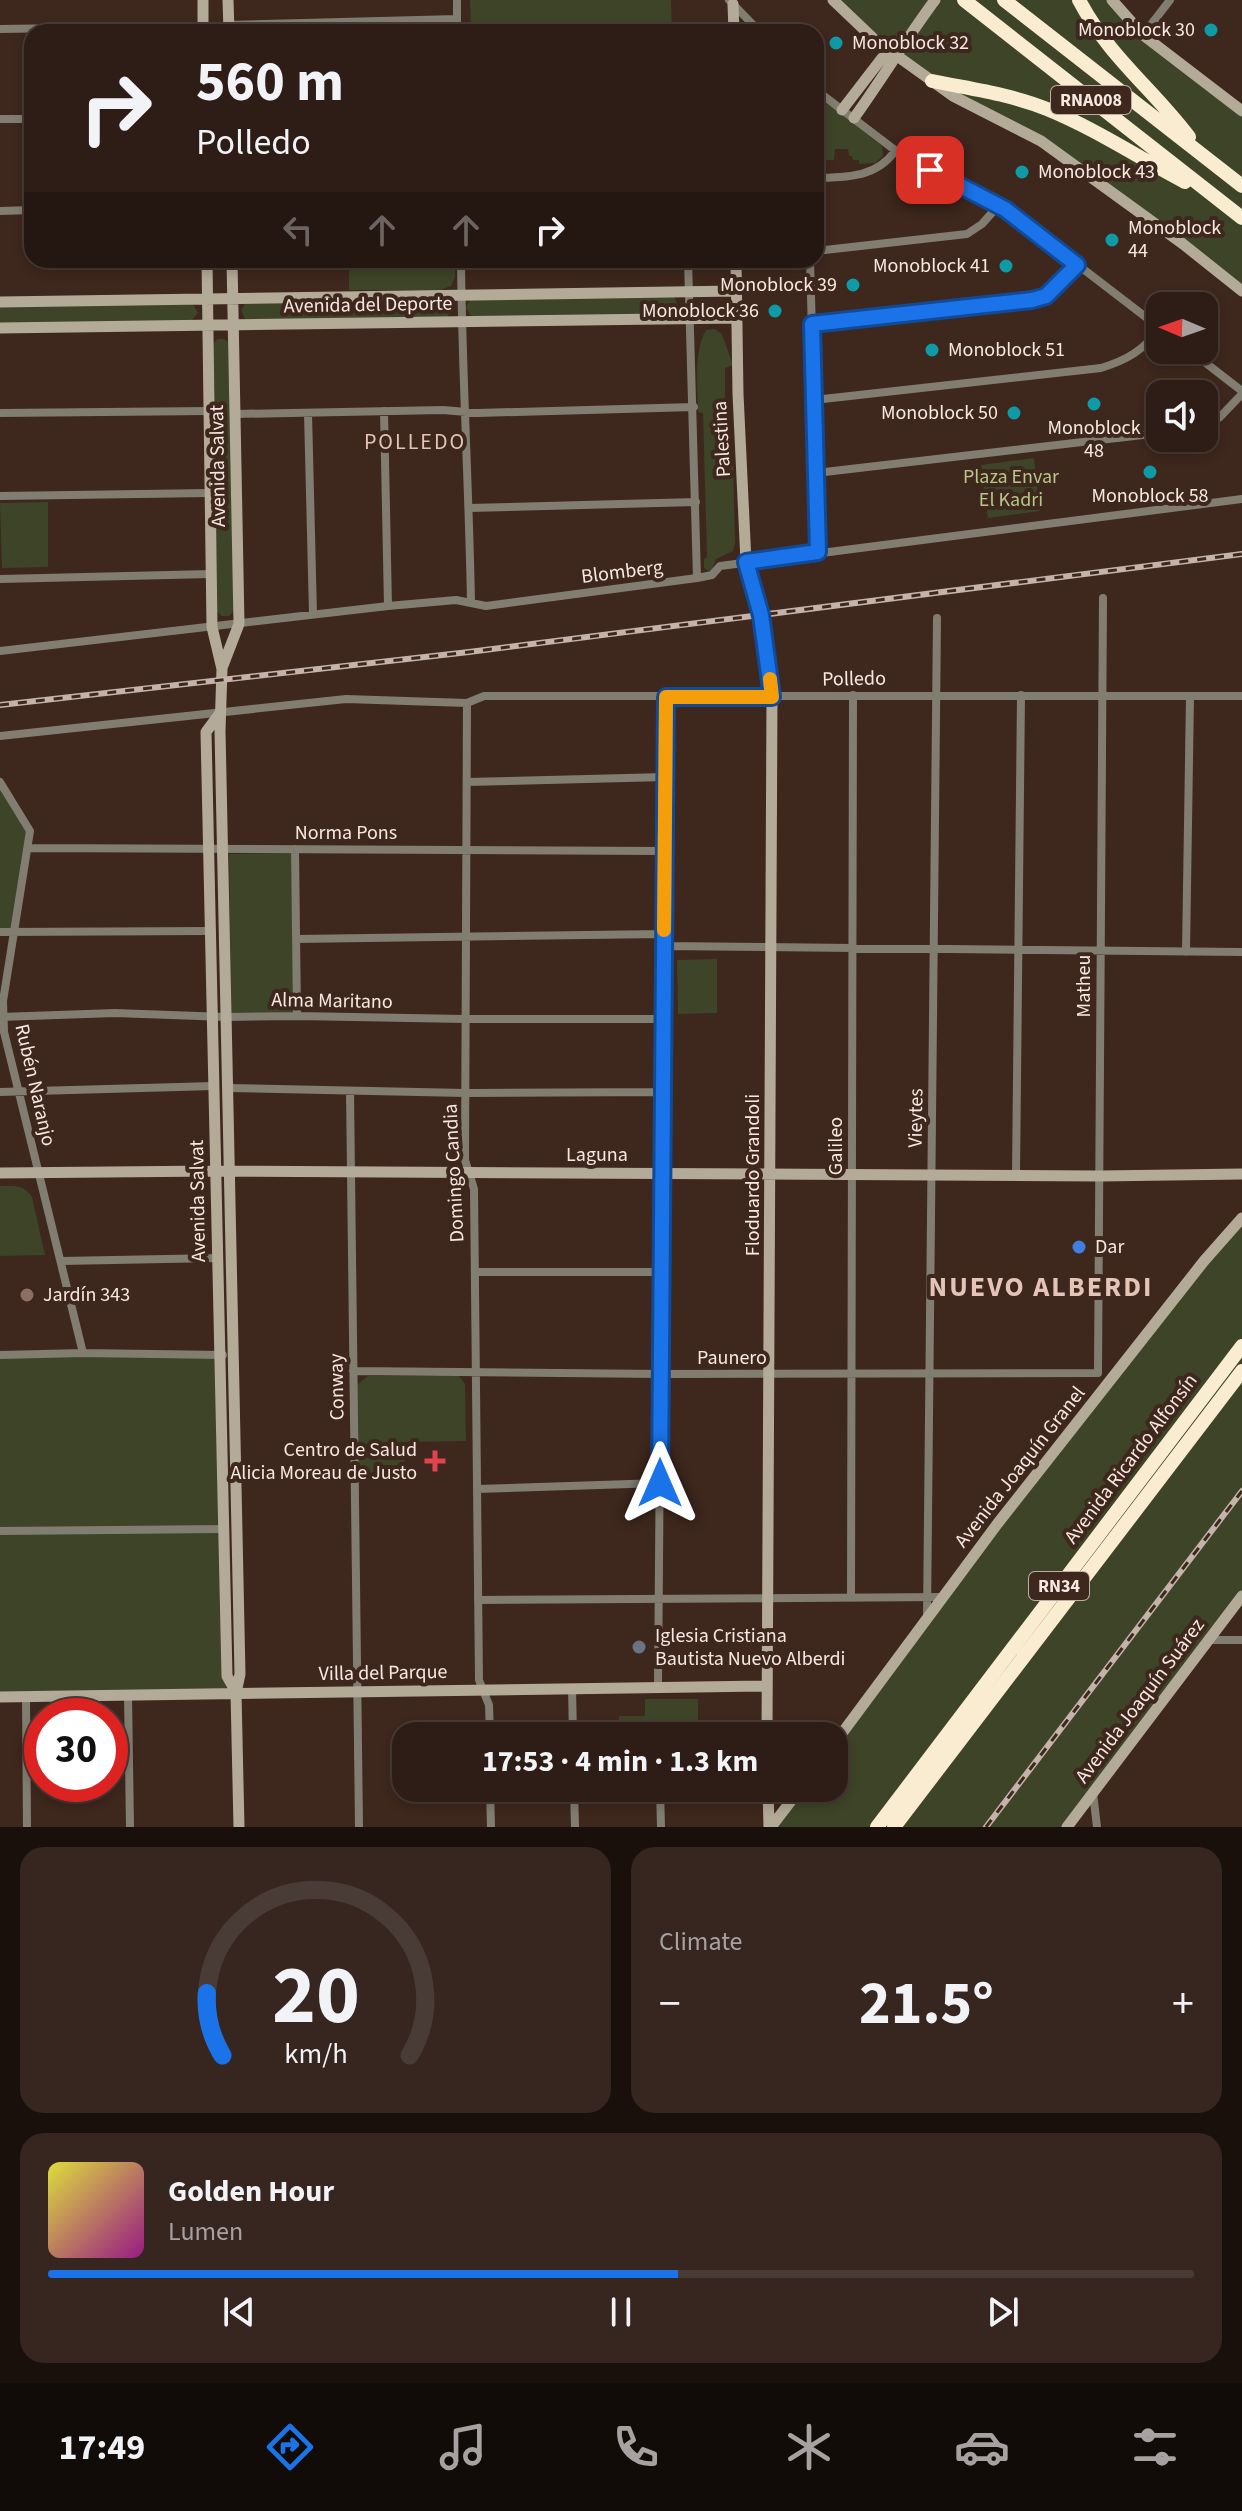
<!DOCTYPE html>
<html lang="en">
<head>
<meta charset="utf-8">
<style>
  :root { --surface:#2e1d16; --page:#36261f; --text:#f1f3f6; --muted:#a7a2a1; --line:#493b35; --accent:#1a73e8 }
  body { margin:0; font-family:"Source Sans 3",sans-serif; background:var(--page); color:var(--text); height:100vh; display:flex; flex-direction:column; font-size:30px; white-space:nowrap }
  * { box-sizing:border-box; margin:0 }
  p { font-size:26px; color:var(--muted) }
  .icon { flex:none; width:44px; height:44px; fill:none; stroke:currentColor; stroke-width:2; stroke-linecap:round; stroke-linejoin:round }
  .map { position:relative; height:1827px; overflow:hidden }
  .drawer { display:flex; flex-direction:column; gap:20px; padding:20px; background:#19100c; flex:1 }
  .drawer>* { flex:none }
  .guide { position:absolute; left:24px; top:24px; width:800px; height:244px; border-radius:24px; box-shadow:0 4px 12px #0003,0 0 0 2px var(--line); background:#2e1d16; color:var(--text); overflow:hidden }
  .needle { width:52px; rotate:272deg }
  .controls { position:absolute; left:1146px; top:292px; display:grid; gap:16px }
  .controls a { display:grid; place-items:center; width:72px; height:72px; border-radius:16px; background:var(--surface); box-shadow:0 4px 12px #0003,0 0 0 2px var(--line); font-size:40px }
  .speed { position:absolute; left:24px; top:1698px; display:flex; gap:16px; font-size:40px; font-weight:700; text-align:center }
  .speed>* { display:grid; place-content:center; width:104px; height:104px; border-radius:50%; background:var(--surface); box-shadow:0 4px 12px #0003,0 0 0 2px var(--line); line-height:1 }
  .speed .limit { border:12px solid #d22; background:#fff; color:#111 }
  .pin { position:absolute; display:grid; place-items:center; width:68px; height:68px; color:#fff; margin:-34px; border-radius:16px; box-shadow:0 4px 12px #0006 }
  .me { position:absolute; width:88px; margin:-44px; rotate:0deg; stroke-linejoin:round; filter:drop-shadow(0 0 6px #0008) }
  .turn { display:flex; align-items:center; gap:28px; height:168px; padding:0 40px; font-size:36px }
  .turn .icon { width:104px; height:104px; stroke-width:2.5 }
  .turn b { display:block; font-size:56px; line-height:68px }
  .lanes { display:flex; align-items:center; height:76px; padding:0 40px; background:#0003; justify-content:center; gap:40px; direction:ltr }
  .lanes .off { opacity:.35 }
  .big { font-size:60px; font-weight:700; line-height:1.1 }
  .drawer .tile { flex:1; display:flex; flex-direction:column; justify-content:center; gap:12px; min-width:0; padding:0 28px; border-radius:24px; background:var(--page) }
  .drawer .dial { align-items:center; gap:0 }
  .dial svg { height:208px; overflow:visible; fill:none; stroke:var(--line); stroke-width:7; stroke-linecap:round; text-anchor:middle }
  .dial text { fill:var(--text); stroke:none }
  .song { display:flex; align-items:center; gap:24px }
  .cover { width:96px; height:96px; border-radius:12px; background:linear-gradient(135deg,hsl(60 70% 55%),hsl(310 70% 35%)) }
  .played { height:8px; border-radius:4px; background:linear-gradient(90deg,var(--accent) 55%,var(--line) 55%) }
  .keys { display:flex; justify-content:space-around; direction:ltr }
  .heat { display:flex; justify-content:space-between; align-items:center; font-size:44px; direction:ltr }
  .drawer .tiles { flex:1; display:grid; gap:20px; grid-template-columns:1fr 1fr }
  .tile:last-child { grid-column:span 2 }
  .trip { position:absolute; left:392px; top:1722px; width:456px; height:80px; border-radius:24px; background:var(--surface); box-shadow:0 4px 12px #0003,0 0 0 2px var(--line); font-weight:700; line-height:80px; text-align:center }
  .tabs { display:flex; height:128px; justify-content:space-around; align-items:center; background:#120c09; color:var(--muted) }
  .tabs .icon { width:56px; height:56px }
  .tabs .active { color:var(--accent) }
  .tabs b { font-size:36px; color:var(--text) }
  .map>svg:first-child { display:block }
</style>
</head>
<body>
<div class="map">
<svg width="1242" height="1827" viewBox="0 0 1242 1827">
  <rect width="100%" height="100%" fill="#3e271d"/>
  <!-- green -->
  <path fill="#3d4427" d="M470,0H671L672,32H471Z
    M833,0H1112L1143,35L1242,111V291L1077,166L953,96Z
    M824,104L830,105L882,146L883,156L875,163L859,164V160H853L852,156H849L848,149H835L834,160H824V166H821L816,160V114L818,108Z
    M349,260H455V277L451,286L440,290H349Z
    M674,297L678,305L671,314L476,317L470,315L466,307L471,298Z
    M449,300L454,309L447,317L252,320L245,319L241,310L247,301Z
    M193,304L198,313L191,321L0,324V305Z
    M715,329L722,334L733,365L725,368V455L733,457L735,544L733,551L716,559L711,572L704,568V559L707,557L703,413L698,412C698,387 693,353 706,330Z
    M217,339H224L228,342L234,611L229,616H222L217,612L213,345Z
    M1034,458L1040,511L988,518L981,465Z
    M48,502V567L2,568L0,503Z
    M0,782L30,831L14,931L0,932Z
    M291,853L294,1012L231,1013L229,854Z
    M717,959V1013L678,1014L677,960Z
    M0,1186C14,1186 24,1184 32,1197L45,1255L0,1256Z
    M1242,1218V1596L1067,1827H771L801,1788H834V1744L998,1523Z
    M0,1355H220L227,1675L236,1693L0,1697Z
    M368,1376H459L465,1384L466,1441L405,1442L404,1480H357V1385Z
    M645,1699H698V1736H619V1716H645Z"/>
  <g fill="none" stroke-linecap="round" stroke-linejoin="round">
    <!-- street -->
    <path stroke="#827d71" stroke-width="8" d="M457,0V32
      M729,0L760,32
      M228,25L457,19
      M0,29L203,26
      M1143,35L1170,0
      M816,90L904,157L1005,209L1160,328
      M0,119H32
      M816,178C846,177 876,178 895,151
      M0,211L32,210
      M816,251L967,234L982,224L998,206
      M461,260C462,375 469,488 471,603
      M688,260L697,578
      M810,260L818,552
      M812,324L1032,300L1046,296L1077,265
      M1189,350L1242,391
      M814,400L1101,368C1127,360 1144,350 1160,328
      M384,411L388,606
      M0,413L209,411
      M308,413L313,614
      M235,414L443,410L478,413L694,407
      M1204,425L1219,418L1242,394
      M816,473L1160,433
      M0,496L210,493
      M469,508L696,502
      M0,579L211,574
      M0,651L388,606L456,600L486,606L697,578L712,575L720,566L1242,499
      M467,703L465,1160L474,1189L479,1680L489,1705L490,1736
      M0,736L346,699L467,703L484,696H1242
      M0,782L30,831L3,1001L4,1032L83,1353
      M467,782L665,777
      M28,848L664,851
      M295,849L297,1016
      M0,932L210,931
      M296,939L664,934
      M664,946L1242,952
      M1186,952L1190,696
      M0,1017L115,1013L226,1017L297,1016L465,1019H663
      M228,1088L465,1093L663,1092
      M350,1091L359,1827
      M0,1092L214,1086
      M1016,1175L1021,695
      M61,1261L218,1258
      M475,1272H661
      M0,1355L83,1353L223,1355
      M353,1371L661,1374L1098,1373
      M1098,1373L1103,598
      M477,1489L660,1483
      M0,1531L224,1529
      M851,1597L853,695
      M478,1600L943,1597
      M927,1617L937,618
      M1209,1640H1242
      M658,1687L666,697
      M572,1688L573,1736
      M128,1695L130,1827
      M26,1696L27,1827
      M490,1788L491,1827
      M574,1788L575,1827
      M660,1788L661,1827
      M1093,1793L1097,1827"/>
    <!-- secondary -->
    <path stroke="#b3aa98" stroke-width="11" d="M203,0V32
      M228,0L229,32
      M833,0L875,40L953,96L1041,141L1183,244L1242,291
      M1112,0L1143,35L1242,111
      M733,4L734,32
      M842,110L882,58L895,54
      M854,118C882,79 906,39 935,0
      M207,260L212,627L222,669L220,731L240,1674L236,1693L239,1827
      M736,260L738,394L746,562L761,615L772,697L767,1736
      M0,302L736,291
      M0,328L737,318
      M222,668L239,624L232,260
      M220,713L206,732L227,1676L236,1692
      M0,1173L216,1171L1100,1176L1242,1174
      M0,1697L767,1686
      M834,1744L998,1523L1204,1261L1242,1218
      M768,1788L769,1827
      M771,1827L801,1788
      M1067,1827L1242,1596"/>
    <!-- highway -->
    <path stroke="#faecd0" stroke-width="14" d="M964,0L1242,218
      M1004,0L1242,186
      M1079,0C1109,57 1152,88 1189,137
      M932,81C970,89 1010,94 1047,109C1096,129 1139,158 1185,182
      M877,1827L1242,1346
      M894,1827L1242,1371"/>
    <defs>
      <path id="rail" d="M0,705L469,652L1242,554
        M986,1827L1242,1491"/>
    </defs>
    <!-- rail casing -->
    <use href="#rail" stroke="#c5b3ab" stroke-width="6"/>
    <!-- rail -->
    <use href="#rail" stroke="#3e271d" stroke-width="3" stroke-dasharray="9" stroke-linecap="butt"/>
  </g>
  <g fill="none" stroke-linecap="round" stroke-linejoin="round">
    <defs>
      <path id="route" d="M660,1483L666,697H772L761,615L746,562L818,552L812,324L1032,300L1046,296L1077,265L1005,209L930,170"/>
    </defs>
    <!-- route casing -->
    <use href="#route" stroke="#114b97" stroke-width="20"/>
    <!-- route -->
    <use href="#route" stroke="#1a73e8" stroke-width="14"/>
    <!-- slow -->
    <path stroke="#f59e0b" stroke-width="14" d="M664,930L666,697H772L770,679"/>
  </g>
  <!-- markers -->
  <g fill="#0f9aa8" stroke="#3e271d" stroke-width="3">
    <circle cx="1211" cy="30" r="8"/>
    <circle cx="836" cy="43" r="8"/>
    <circle cx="1022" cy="172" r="8"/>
    <circle cx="1112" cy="240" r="8"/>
    <circle cx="1006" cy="266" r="8"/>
    <circle cx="853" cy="285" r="8"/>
    <circle cx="775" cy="311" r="8"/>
    <circle cx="932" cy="350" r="8"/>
    <circle cx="1094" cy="404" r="8"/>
    <circle cx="1014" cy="413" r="8"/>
    <circle cx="1150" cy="472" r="8"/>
  </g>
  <circle fill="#3f7fe0" stroke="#3e271d" stroke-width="3" cx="1079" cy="1247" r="8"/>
  <circle fill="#8d6e63" stroke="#3e271d" stroke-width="3" cx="27" cy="1295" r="8"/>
  <path fill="#e0444e" stroke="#3e271d" stroke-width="3" d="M431 1449h8v8h8v8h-8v8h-8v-8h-8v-8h8z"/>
  <circle fill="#6b7280" stroke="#3e271d" stroke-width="3" cx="639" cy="1647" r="8"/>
  <g text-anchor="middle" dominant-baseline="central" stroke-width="8" stroke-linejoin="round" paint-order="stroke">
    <!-- shield labels -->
    <g fill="#3e271d" stroke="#c0aea6" stroke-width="2">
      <rect x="1051" y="86" width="80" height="28" rx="6"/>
      <rect x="1029" y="1572" width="60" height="28" rx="6"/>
    </g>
    <g font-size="18" font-weight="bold" fill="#f8e8e1">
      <text x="1091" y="100">RNA008</text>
      <text x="1059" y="1586">RN34</text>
    </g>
    <!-- poi labels -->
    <g font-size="20" fill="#f8e8e1" stroke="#3e271d" text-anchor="start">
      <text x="1195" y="30" text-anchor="end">Monoblock 30</text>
      <text x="852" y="43">Monoblock 32</text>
      <text x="1038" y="172">Monoblock 43</text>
      <text x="1128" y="228">Monoblock<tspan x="1128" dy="23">44</tspan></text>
      <text x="990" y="266" text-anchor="end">Monoblock 41</text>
      <text x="837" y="285" text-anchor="end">Monoblock 39</text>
      <text x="759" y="311" text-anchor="end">Monoblock 36</text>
      <text x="948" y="350">Monoblock 51</text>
      <text x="998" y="413" text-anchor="end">Monoblock 50</text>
      <text x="1094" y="428" text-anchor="middle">Monoblock<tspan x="1094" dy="23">48</tspan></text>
      <text x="1150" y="496" text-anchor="middle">Monoblock 58</text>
      <text x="1095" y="1247">Dar</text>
      <text x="43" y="1295">Jardín 343</text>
      <text x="417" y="1450" text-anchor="end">Centro de Salud<tspan x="417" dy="23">Alicia Moreau de Justo</tspan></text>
      <text x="655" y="1636">Iglesia Cristiana<tspan x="655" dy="23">Bautista Nuevo Alberdi</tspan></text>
    </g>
    <!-- street labels -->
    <g font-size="20" fill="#f8e8e1" stroke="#3e271d">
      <text transform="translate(368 305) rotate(-1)">Avenida del Deporte</text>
      <text transform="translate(722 439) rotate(-93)">Palestina</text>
      <text transform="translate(218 466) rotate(-91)">Avenida Salvat</text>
      <text transform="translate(622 572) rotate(-7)">Blomberg</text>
      <text transform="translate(854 679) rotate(-1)">Polledo</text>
      <text x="346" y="833">Norma Pons</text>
      <text transform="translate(1084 986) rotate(-90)">Matheu</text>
      <text transform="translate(332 1001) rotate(1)">Alma Maritano</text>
      <text transform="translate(35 1085) rotate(77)">Rubén Naranjo</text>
      <text transform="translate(916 1118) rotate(-89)">Vieytes</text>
      <text transform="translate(836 1146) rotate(-90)">Galileo</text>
      <text x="597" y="1155">Laguna</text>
      <text transform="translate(454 1173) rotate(-93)">Domingo Candia</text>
      <text transform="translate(753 1175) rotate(-90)">Floduardo Grandoli</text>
      <text transform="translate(198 1201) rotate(-91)">Avenida Salvat</text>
      <text x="732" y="1358">Paunero</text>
      <text transform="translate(337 1387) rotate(-91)">Conway</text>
      <text transform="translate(1131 1459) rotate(-53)">Avenida Ricardo Alfonsín</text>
      <text transform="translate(1020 1467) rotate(-52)">Avenida Joaquín Granel</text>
      <text transform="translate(383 1673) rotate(-1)">Villa del Parque</text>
      <text transform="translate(1140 1701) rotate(-53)">Avenida Joaquín Suárez</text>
    </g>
    <!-- park labels -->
    <g font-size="20" fill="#b7c787" stroke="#3e271d">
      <text x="1011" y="477">Plaza Envar<tspan x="1011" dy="23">El Kadri</tspan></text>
    </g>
    <!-- neighbourhood labels -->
    <g font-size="22" letter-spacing="2" fill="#e3c4b7" stroke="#3e271d">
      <text x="415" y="442">POLLEDO</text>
    </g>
    <!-- district labels -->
    <g font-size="28" font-weight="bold" letter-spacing="2" fill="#e3c4b7" stroke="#3e271d">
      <text x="1041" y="1287">NUEVO ALBERDI</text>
    </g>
  </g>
</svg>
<div class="controls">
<a><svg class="needle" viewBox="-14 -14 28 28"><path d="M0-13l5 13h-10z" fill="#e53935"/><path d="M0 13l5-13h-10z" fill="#a7a2a1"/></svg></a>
<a><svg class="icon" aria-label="sound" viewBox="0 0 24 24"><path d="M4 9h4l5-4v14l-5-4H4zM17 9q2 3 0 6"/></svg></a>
</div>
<div class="speed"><div class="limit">30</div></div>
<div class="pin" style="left:930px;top:170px;background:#d93025"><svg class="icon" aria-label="arrive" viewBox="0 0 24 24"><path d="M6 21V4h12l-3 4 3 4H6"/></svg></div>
<svg class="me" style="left:660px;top:1483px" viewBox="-20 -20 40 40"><path d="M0-17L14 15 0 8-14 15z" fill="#1a73e8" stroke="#fff" stroke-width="4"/></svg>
<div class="trip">17:53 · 4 min · 1.3 km</div>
<div class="guide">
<div class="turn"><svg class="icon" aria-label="right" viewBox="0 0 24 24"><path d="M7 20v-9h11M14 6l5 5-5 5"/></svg><div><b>560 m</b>Polledo</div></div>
<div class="lanes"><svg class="icon off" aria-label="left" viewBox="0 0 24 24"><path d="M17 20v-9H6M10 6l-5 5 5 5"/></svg><svg class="icon off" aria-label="ahead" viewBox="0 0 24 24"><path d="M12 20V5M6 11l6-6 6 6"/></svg><svg class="icon off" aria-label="ahead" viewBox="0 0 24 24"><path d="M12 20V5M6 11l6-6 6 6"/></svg><svg class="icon" aria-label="right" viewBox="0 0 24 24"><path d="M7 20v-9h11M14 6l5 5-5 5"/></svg></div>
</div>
</div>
<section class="drawer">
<div class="tiles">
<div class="tile dial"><svg viewBox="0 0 100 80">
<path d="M14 69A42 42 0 1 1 86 69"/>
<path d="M14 69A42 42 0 0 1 8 45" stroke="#1a73e8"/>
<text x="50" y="56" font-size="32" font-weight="700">20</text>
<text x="50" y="72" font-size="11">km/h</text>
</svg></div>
<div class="tile"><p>Climate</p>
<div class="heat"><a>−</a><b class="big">21.5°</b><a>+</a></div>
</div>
<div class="tile">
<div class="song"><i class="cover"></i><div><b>Golden Hour</b><p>Lumen</p></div></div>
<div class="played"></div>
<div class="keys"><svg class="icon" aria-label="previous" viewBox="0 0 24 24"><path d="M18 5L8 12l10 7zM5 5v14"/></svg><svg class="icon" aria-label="pause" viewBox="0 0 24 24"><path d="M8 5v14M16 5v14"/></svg><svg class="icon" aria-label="next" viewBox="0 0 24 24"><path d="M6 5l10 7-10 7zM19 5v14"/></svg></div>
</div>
</div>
</section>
<nav class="tabs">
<b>17:49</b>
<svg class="icon active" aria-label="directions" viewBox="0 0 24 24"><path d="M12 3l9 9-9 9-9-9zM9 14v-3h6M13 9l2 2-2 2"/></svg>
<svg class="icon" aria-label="music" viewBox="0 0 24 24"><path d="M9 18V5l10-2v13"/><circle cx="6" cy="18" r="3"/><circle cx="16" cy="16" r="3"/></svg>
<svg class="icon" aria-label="phone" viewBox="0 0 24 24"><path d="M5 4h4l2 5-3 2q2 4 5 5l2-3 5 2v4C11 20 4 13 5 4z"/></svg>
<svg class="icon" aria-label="climate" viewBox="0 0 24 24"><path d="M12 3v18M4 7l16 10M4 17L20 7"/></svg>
<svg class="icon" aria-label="car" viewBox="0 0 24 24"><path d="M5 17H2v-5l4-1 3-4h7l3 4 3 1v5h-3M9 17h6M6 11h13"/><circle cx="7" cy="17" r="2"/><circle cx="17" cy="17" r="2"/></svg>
<svg class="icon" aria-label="filters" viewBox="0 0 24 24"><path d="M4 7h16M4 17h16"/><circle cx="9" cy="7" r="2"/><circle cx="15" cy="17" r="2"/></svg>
</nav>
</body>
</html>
